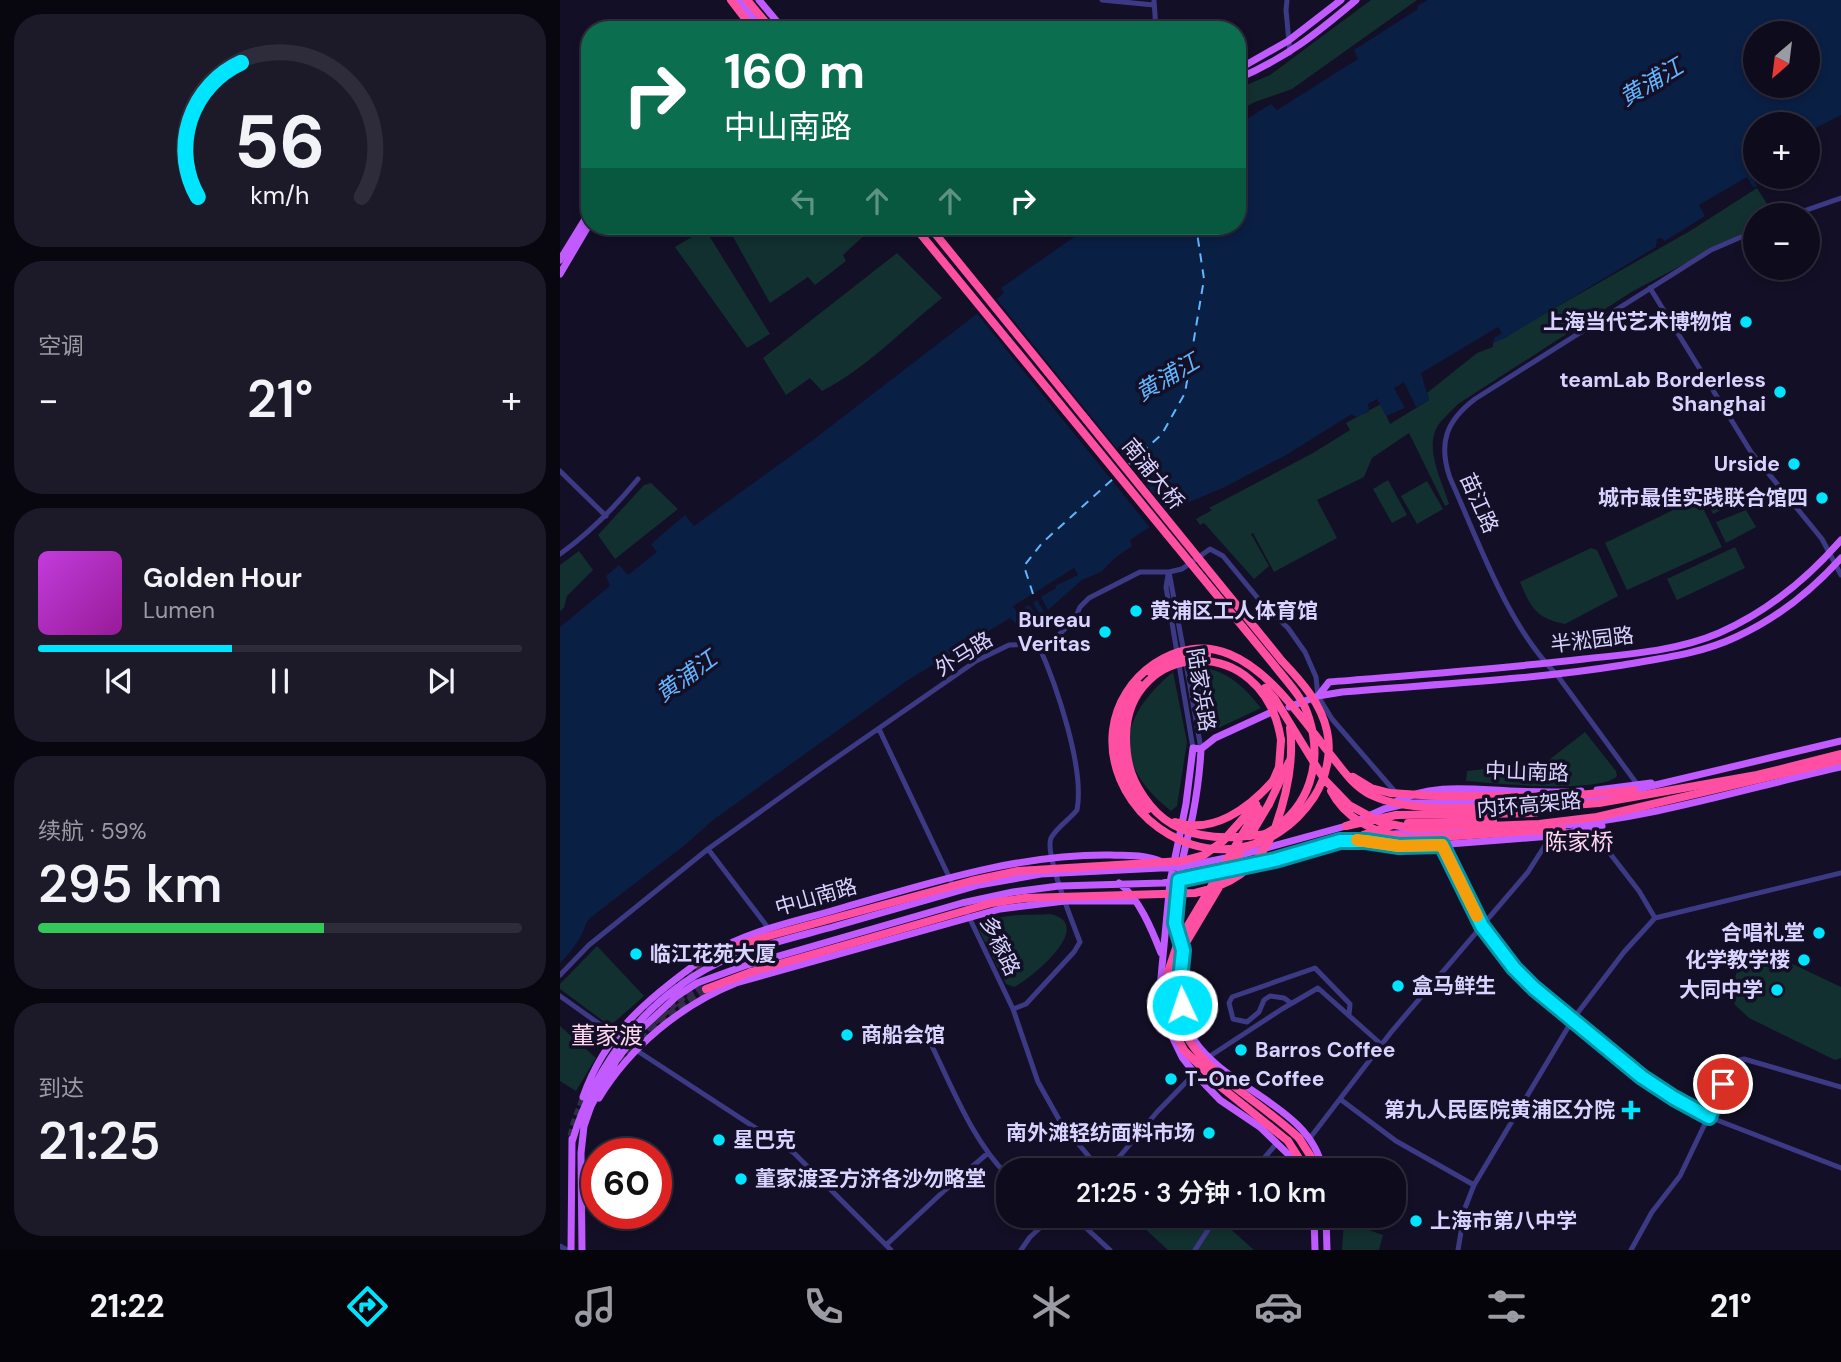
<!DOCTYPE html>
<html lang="zh">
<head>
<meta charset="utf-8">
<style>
  :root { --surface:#0e0b1c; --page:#1c1929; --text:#f1f3f6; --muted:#9b9ba3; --line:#2e2b3b; --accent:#00e5ff }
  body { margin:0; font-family:"DM Sans","Noto Sans SC",sans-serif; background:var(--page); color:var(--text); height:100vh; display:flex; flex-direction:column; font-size:26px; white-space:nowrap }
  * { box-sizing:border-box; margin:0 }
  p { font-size:23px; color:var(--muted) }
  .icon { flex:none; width:38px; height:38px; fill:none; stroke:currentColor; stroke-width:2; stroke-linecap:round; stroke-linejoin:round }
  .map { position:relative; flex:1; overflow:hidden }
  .drawer { display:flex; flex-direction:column; gap:14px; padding:14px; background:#08060f; width:560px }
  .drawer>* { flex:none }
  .top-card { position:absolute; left:21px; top:21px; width:665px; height:214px; border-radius:28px; box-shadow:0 4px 10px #0003,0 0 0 2px var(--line); background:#0b6e4f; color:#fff; overflow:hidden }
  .needle { width:46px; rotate:208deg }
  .controls { position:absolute; left:1183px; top:21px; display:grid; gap:14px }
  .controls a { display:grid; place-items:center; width:77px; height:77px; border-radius:50%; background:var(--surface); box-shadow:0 4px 10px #0003,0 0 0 2px var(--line); font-size:35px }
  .speed { position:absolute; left:21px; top:1138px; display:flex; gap:14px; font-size:35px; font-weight:700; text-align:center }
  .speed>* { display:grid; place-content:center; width:91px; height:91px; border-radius:50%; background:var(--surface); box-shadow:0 4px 10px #0003,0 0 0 2px var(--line); line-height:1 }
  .speed .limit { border:10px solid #d22; background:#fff; color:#111 }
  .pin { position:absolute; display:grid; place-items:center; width:60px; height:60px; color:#fff; margin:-30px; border:4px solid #fff; border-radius:50%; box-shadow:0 2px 7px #0007 }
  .me { position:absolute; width:77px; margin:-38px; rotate:357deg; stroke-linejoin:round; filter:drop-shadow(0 0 5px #0008) }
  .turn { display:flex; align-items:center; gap:24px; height:147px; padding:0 28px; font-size:32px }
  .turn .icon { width:91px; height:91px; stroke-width:2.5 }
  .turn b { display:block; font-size:49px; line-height:60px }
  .lanes { display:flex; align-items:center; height:66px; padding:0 28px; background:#0003; justify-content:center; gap:35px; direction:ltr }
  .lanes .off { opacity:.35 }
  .big { font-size:52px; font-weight:600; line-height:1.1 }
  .drawer .widget { flex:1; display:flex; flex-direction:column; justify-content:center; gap:10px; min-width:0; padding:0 24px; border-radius:28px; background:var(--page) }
  .drawer .dial { align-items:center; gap:0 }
  .dial svg { height:182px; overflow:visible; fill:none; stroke:var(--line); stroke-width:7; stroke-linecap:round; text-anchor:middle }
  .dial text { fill:var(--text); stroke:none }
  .song { display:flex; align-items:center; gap:21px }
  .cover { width:84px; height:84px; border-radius:10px; background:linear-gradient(135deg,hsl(290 70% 55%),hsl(300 70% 35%)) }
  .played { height:7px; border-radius:4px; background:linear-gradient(90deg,var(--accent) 40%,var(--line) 40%) }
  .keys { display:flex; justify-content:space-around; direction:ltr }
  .heat { display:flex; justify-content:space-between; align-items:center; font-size:38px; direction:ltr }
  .charge { height:10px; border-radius:5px; background:linear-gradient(90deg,#34c759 59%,var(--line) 0) }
  .trip { position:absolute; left:436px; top:1158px; width:410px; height:70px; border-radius:28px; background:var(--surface); box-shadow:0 4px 10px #0003,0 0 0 2px var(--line); font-weight:600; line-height:70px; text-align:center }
  .tab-bar { display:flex; height:112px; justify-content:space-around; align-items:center; background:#06040b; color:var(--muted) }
  .tab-bar .icon { width:49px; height:49px }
  .tab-bar .on { color:var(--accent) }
  .tab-bar b { font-size:32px; color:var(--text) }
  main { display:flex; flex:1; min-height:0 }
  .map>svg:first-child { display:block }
</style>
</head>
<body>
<main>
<section class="drawer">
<div class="widget dial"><svg viewBox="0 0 100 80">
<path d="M14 69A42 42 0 1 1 86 69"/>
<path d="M14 69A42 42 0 0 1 33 10" stroke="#00e5ff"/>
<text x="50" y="56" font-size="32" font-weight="700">56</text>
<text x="50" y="72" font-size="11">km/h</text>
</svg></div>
<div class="widget"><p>空调</p>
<div class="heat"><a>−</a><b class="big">21°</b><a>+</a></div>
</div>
<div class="widget">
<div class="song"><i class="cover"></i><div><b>Golden Hour</b><p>Lumen</p></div></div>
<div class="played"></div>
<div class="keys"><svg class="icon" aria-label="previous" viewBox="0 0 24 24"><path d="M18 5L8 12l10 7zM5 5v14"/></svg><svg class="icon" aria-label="pause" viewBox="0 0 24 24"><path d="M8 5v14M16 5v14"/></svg><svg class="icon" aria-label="next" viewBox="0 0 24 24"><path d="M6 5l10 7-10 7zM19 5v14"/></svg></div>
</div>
<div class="widget"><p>续航 · 59%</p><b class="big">295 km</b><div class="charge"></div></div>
<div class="widget"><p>到达</p><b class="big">21:25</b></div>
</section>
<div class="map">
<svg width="1281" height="1250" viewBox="0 0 1281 1250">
  <rect width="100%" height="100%" fill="#130f26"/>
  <!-- green -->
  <path fill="#12302f" d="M811,0H857L732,89L695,102L684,108L677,100V89L710,75Z
    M1197,188L1214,215H1195V227L1073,291L898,404C892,411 884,417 879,424C863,447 882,481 889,504L885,506L849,433L812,458L804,477L757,500L777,538L714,572L693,533L691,534L709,566L694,579L644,523L640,525L636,519L652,510L649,508L753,453L790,430L786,423L821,404L830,424L869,400L867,393L917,353L933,347V343L1130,231Z
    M167,226H304L309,231L283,255L286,261L255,285L248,277L210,303Z
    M145,229L210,334L187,348L115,247Z
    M337,253L382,298C343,329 307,368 262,391L250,378L226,395L203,358Z
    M828,480L847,515L832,523L813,489Z
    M867,481L883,509L857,524L841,496Z
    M91,483L118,509L55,559L38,535L84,485Z
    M1171,484L1182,500L1153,514L1145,497L1147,493Z
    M1138,498L1162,547L1067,590L1045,543Z
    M1186,510L1196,527L1166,543L1156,522Z
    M1175,547L1185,568L1117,600L1107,579Z
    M1031,548L1037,550L1058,596L1005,624C976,619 970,606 960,582Z
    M19,551L33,570L7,596L4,608L0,611V565Z
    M633,666C665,669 681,683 701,708L652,731C635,725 635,683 633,666Z
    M613,672L627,742L617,806L611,811C552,764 557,719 613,672Z
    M1025,732L1056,771L1057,776C1041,794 932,783 906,781L907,771L943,767L944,772L973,769V763H985Z
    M490,914C537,924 472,978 454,987L446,984L419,930C431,911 470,916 490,914Z
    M37,946L84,996L50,1026L0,989V984Z
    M1201,949L1281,987V1058L1275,1060L1189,1018L1175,1005L1170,991L1178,969L1189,951Z
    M0,1026L36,1058L16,1091L0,1081Z
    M571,1216H656L694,1250H608Z
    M784,1221L823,1235L819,1250H782Z"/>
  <!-- water -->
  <path fill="#0a1f44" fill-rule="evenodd" d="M868,0H1281V115L1248,132V124H1195V160L1186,166L1197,186L1194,188L1187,177L1139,205L1145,216L1105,241L1101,238L1097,239L1096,247L945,338L933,343L934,338L942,333L938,327L861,373L869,400L856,407L844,382L834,388L845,408L826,416L817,399L808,404L809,412L796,417L792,414L726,455L665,487L625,504L570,540L572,546L555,558L541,572L522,580L488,610L459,626L450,618L348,680L153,820L125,845L30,918C24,925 24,932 19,939C14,948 7,956 0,963V627L50,586L46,576L59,565L68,575L97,552L91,544L125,515L134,526L253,440L444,293L441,288L530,226H677V125L711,104L717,110L798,59L794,50L858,9L857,6ZM1195,33H1248V86H1195Z"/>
  <!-- pier -->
  <path fill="#130f26" d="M434,296L612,517L592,530L415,311Z
    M514,568L518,575L495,586L496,588L481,597L488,610L484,612L477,600L473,603L480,614L478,616H477L469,605L457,612L453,606Z"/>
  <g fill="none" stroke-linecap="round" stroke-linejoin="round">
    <!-- ferry -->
    <path stroke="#62b6ff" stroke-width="2" stroke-dasharray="9 7" stroke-linecap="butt" d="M569,464L602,434L625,393L644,279L636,226
      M473,594L464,566L482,543L554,478"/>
    <!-- major-tunnel -->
    <path stroke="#312d47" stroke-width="7" stroke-dasharray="7 3.5" stroke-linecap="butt" d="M64,1031L111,988L147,963
      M55,1071C77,1036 107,1006 143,984
      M11,1136L14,1123L26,1091"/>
    <!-- highway-tunnel -->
    <path stroke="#312d47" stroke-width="8" stroke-dasharray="8 4" stroke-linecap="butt" d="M89,1028L146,989"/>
    <!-- minor -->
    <path stroke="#3d3a85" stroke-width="5" d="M542,0L594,5
      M594,0L596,30
      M727,0L726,10L730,53
      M365,30C382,16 408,27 427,30
      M1232,215L1281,198
      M1090,288L1191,452L1262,539L1281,575
      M0,471L46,516
      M0,554C31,532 55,507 78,479
      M609,572L624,653
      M608,575L606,587L633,748
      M626,663L641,749
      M319,729L391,881
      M1077,784L997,675C947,625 919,542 890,478C878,443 886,421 915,399L1151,250L1195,231
      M1031,829L1079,891L1095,918
      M882,845L922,926L954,968L974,988L1056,1056L1114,1099L1149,1117L1281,1168
      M148,849L209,929
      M408,915L453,1009L478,1082L501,1123L541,1171
      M1095,918L1281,873
      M0,975L29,945L148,849L263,767L416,661L449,645L478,644L495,638L514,621L520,607L529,598L580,572H609L622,569L650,549L663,556L701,602L728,628L745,652L756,677L758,696L772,719L837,794
      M0,996L76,1050L234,1153L331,1250
      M731,1003L724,998L710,996L704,1000L699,1012L687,1022L673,1019L669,1003L672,997L755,968L790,1004L789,1015
      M453,1009L466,1004L514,952L520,942C513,923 484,854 491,838C497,827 509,820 517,810C525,768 496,684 478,644
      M368,1038C391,1084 411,1139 448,1176
      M647,1058L722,1009L758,988L822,1045
      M780,1099L836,1141L914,1185
      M750,1138L832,1031L968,872L991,836
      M543,1171L560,1156L597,1112L637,1071
      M693,1171L717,1143
      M513,1216L550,1250
      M326,1245L385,1190L428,1153
      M0,1246L7,1250
      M461,1250L470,1237L493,1216
      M635,1250L657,1216
      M898,1250L905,1208L914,1185L1013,1019L1064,952L1095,918
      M1071,1250L1092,1212L1120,1176L1175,1061L1184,1059L1281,1087"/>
    <!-- major -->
    <path stroke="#c25bff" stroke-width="7" d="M179,0L202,30
      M199,0L224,30
      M677,70L728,41L781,0
      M677,79C726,58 756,34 796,0
      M0,260L30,211
      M0,274L30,223
      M759,695L769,682C854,675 939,669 1024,659C1069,654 1117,651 1159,633C1207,612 1247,579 1281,540
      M729,707L758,696L782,692C876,684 970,680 1063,665C1101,658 1140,654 1176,637C1216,619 1252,590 1281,558
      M714,711L655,738L641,749L633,748L626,804L610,882L600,988L604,1020L622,1057L635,1074L660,1100L700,1127L731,1157L740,1171
      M1037,790L1091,783
      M1070,791L1281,741
      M833,803C870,783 910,789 950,791C974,792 998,793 1021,791
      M994,826C1091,819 1186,788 1281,767
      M833,834L912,830
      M793,840L839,846H864L991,836L1042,826
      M559,883C579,898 592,930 601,953
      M622,941C604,913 627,846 633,814C637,793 640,770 641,749
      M150,954C191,929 240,921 285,907C373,882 458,854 550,855C568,856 585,854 602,862
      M620,994C622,1010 625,1026 634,1040C667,1090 752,1107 763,1171
      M23,1097C45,1034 87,999 140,961
      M39,1098C70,1047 121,1005 176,983L440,909L505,901H574
      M12,1142C35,1062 91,991 169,958C203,944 240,936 276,926C324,912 371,899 419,885L481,874L621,867L681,855L786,826L824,809L849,803L1001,802L1055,795
      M754,1216L755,1250
      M766,1216L767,1250
      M11,1250L12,1139
      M22,1250L21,1153L24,1126L31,1106L56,1061L77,1033L117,996L137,983L184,966L402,903L453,892L499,886L603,883L715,860L807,835"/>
    <!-- highway -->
    <path stroke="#ff4fa3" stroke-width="8" d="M171,0L194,30
      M187,0L212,30
      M713,781L719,767L721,740
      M1007,796L1074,790
      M709,804L729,762
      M889,808L987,807L1039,803L1197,775L1281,754
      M786,826L836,815L975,813
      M970,831L1002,830
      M803,835L833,825
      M137,963L182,944L205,937
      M146,989L191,972
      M739,1138L760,1171
      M728,1141L747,1171"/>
    <!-- highway-bridge -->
    <path stroke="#ff4fa3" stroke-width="8" d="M354,226L714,665C727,682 743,697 749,718C763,762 750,809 707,833C702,836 693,835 687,836C652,840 614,835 590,805C573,784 566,765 566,737C567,640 704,630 721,740
      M369,226L722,661C741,681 761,703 767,731C772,754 766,778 754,797C715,856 642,867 589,820C564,797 549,764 553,730C559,676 618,633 669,654C711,671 743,720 770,754C783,770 792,785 811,795C834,806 863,808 889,808
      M591,673C608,660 626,655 647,655
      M580,685C552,722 552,777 588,809
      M705,688L715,699L764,779L789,805L820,822L855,829L979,824L1037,817L1281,760
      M793,777L811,788L830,793L876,796H1007
      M771,791C787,822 818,834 851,839L970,831
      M698,808L618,942L608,972L607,992L611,1024L624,1050L661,1087L728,1141
      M615,822C653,835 689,808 713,781
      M848,823L933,821
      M716,825C727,794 734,761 730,728
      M690,836L709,804
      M683,847L624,946C588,1053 675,1078 739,1138
      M205,937L411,881L458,871L622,861L644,855L663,841L696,804
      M191,972L432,903L465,898L635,893C670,885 695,870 711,837"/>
  </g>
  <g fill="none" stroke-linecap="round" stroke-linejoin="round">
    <defs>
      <path id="route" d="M622,1005L619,991L623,950L615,923L619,880L715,860L780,841H806L839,846L882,845L922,926L954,968L974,988L1082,1077L1114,1098L1149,1117L1163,1084"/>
    </defs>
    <!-- route casing -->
    <use href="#route" stroke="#0095a6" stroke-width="18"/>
    <!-- route -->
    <use href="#route" stroke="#00e5ff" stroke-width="12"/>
    <!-- slow -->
    <path stroke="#f59e0b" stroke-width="12" d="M797,840L839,846L882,845L917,916"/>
  </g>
  <!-- markers -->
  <g fill="#00e5ff" stroke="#130f26" stroke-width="2.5">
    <circle cx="1186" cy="322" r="7"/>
    <circle cx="1220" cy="392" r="7"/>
    <circle cx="1234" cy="464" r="7"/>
    <circle cx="1262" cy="498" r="7"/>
    <circle cx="576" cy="611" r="7"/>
    <circle cx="545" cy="632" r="7"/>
    <circle cx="1259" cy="933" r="7"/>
    <circle cx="76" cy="954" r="7"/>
    <circle cx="1244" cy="960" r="7"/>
    <circle cx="838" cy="986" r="7"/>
    <circle cx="1217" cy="990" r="7"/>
    <circle cx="287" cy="1035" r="7"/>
    <circle cx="681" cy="1050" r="7"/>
    <circle cx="611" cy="1079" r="7"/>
    <path d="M1067.5 1099.5h7v7h7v7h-7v7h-7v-7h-7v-7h7z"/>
    <circle cx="649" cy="1133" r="7"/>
    <circle cx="159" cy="1140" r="7"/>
    <circle cx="181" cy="1179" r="7"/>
    <circle cx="856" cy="1221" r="7"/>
  </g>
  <g text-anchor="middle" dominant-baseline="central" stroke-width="7" stroke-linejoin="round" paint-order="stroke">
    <!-- poi labels -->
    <g font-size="21" font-weight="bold" fill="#d9d4ff" stroke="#130f26" text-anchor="end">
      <text x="1172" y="322">上海当代艺术博物馆</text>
      <text x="1206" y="380">teamLab Borderless<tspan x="1206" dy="24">Shanghai</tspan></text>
      <text x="1220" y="464">Urside</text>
      <text x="1248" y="498">城市最佳实践联合馆四</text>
      <text x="590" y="611" text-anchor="start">黄浦区工人体育馆</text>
      <text x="531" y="620">Bureau<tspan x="531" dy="24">Veritas</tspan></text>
      <text x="1245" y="933">合唱礼堂</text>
      <text x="90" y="954" text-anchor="start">临江花苑大厦</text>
      <text x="1230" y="960">化学教学楼</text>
      <text x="852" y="986" text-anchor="start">盒马鲜生</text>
      <text x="1203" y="990">大同中学</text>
      <text x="301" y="1035" text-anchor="start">商船会馆</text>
      <text x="695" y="1050" text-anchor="start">Barros Coffee</text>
      <text x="625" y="1079" text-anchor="start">T-One Coffee</text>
      <text x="1055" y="1110">第九人民医院黄浦区分院</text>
      <text x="635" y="1133">南外滩轻纺面料市场</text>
      <text x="173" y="1140" text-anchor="start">星巴克</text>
      <text x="195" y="1179" text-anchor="start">董家渡圣方济各沙勿略堂</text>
      <text x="870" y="1221" text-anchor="start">上海市第八中学</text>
    </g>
    <!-- street labels -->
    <g font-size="21" fill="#d9d4ff" stroke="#130f26">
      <text transform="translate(593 474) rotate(51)">南浦大桥</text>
      <text transform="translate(919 503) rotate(66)">苗江路</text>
      <text transform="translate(1032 640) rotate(-7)">半淞园路</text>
      <text transform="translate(404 654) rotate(-32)">外马路</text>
      <text transform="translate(641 690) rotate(81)">陆家浜路</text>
      <text transform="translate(967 772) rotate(2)">中山南路</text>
      <text transform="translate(969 805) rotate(-5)">内环高架路</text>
      <text transform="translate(256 897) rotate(-16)">中山南路</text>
      <text transform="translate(440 946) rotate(64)">多稼路</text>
    </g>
    <!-- water labels -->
    <g font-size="23" font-style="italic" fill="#62b6ff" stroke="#130f26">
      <text transform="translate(1091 82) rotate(-31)">黄浦江</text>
      <text transform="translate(607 377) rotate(-31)">黄浦江</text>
      <text transform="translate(126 676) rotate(-36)">黄浦江</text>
    </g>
    <!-- neighbourhood labels -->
    <g font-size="23" fill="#ffd6f0" stroke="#130f26">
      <text x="1019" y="842">陈家桥</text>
    </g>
    <!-- quarter labels -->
    <g font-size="24" fill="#ffd6f0" stroke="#130f26">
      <text x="47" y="1035">董家渡</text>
    </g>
  </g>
</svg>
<div class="controls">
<a><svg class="needle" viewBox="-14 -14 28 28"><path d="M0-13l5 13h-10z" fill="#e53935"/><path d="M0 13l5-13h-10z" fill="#9b9ba3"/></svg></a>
<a>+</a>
<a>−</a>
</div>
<div class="speed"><div class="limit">60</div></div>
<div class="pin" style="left:1163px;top:1084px;background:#d93025"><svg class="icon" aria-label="arrive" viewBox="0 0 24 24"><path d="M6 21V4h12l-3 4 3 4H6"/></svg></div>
<svg class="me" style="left:622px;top:1005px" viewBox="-20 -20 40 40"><circle r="17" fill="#00e5ff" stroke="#fff" stroke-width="3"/><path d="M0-11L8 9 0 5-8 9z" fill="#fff"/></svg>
<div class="trip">21:25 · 3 分钟 · 1.0 km</div>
<div class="top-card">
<div class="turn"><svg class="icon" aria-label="right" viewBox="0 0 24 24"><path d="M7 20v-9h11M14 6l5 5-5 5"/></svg><div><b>160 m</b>中山南路</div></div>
<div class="lanes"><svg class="icon off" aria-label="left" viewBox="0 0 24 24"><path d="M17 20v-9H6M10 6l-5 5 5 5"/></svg><svg class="icon off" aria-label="ahead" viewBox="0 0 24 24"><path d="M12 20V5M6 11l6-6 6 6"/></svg><svg class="icon off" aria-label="ahead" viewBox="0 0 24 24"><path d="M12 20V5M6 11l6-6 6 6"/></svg><svg class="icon" aria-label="right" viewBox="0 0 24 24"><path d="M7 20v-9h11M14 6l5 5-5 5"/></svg></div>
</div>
</div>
</main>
<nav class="tab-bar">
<b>21:22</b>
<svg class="icon on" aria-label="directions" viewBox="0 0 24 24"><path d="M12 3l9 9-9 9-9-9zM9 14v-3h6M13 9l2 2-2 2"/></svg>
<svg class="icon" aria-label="music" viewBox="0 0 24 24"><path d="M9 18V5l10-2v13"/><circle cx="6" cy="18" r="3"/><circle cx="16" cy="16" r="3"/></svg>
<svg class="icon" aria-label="phone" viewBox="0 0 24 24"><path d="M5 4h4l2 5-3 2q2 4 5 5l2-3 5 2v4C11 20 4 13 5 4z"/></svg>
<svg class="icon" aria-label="climate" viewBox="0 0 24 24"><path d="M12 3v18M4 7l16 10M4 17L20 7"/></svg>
<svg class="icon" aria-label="car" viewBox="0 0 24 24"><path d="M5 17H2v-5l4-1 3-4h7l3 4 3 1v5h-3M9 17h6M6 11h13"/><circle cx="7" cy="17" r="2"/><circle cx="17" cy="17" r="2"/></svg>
<svg class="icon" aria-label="filters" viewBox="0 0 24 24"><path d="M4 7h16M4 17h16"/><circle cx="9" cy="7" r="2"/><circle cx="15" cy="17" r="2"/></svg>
<b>21°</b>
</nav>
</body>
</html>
